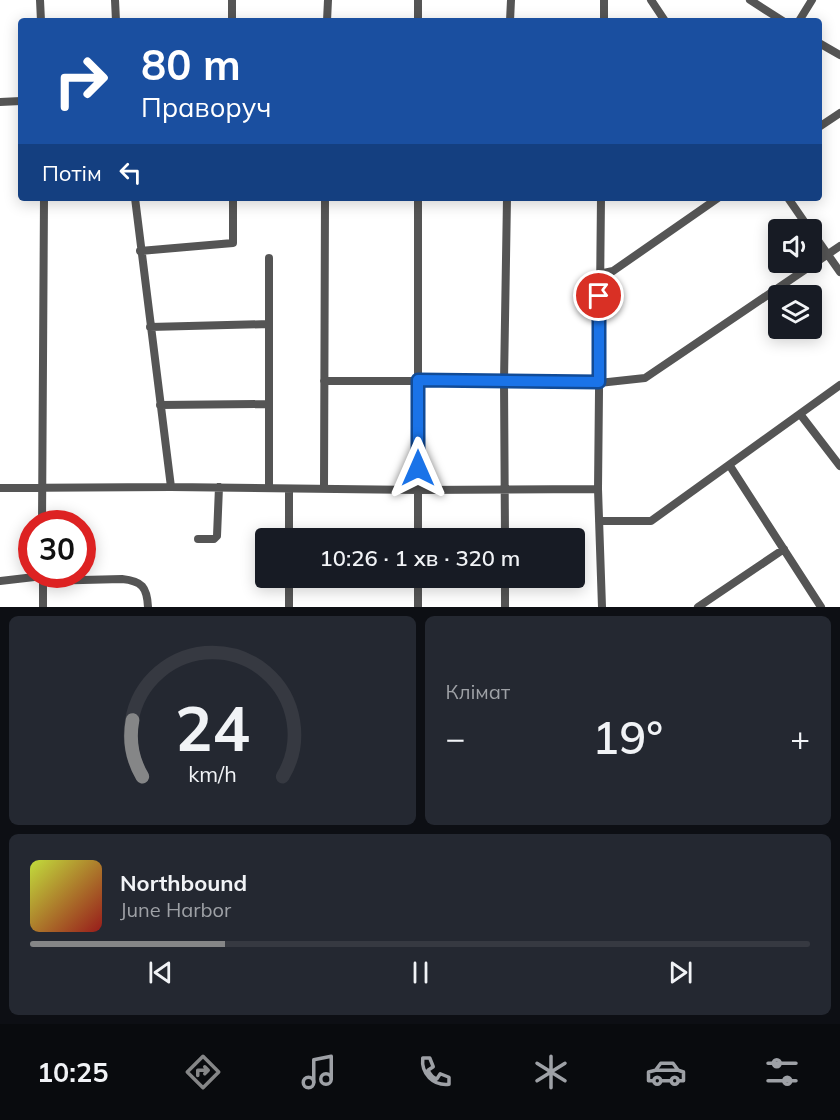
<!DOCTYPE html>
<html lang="uk">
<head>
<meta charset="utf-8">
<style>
  :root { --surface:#171b24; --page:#242831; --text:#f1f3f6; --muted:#9ea1a6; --line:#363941; --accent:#858687 }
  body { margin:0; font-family:Mulish,sans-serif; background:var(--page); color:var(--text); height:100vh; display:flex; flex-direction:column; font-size:22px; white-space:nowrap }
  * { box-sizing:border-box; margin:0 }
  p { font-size:20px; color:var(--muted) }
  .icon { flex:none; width:33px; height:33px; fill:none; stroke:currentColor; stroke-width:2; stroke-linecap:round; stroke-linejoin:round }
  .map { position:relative; height:607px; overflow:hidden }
  .details { display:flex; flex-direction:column; gap:9px; padding:9px; background:#0d0f14; flex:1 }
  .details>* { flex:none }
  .top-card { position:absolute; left:18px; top:18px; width:804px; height:183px; border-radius:6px; box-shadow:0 3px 15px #0003; background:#1a4fa0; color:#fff; overflow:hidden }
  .fabs { position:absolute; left:768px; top:219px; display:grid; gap:12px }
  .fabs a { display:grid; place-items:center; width:54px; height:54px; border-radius:6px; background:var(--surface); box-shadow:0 3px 15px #0003; font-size:30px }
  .speed { position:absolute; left:18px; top:510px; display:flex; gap:12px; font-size:30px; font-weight:700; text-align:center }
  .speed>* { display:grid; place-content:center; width:78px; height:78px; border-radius:50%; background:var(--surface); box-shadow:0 3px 15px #0003; line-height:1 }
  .speed .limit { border:9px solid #d22; background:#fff; color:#111 }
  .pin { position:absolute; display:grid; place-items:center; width:51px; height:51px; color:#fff; margin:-26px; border:3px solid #fff; border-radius:50%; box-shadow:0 2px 6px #0007 }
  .me { position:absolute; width:66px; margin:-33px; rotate:0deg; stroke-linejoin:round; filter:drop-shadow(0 0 4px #0008) }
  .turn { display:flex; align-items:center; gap:21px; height:126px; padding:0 24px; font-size:27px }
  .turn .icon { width:78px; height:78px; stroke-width:2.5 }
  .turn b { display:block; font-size:42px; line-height:51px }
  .then { display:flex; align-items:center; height:57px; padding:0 24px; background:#0003; gap:12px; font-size:22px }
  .big { font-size:45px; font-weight:600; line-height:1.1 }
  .details .card { flex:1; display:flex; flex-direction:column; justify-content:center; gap:9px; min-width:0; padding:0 21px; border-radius:9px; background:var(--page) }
  .details .dial { align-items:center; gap:0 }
  .dial svg { height:156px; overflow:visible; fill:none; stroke:var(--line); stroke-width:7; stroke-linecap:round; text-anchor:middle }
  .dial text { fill:var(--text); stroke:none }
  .song { display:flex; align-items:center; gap:18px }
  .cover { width:72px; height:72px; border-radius:9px; background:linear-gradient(135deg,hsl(70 70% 55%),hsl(0 70% 35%)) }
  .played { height:6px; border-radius:3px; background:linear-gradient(90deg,var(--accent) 25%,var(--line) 25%) }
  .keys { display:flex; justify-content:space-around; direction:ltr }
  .heat { display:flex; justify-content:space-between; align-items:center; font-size:33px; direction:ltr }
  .details .tiles { flex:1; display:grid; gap:9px; grid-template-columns:1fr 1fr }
  .card:last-child { grid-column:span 2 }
  .trip { position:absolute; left:255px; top:528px; width:330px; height:60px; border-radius:6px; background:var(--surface); box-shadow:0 3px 15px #0003; font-weight:600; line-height:60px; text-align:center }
  .tab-bar { display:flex; height:96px; justify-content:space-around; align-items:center; background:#090b0e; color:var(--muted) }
  .tab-bar .icon { width:42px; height:42px }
  .tab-bar .on { color:var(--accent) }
  .tab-bar b { font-size:27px; color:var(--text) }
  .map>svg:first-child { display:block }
</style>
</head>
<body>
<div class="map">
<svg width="840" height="607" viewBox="0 0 840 607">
  <rect width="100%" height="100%" fill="#fff"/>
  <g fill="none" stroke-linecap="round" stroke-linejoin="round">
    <!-- minor -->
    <path stroke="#555" stroke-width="8" d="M40,0L41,21
      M115,0L116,21
      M418,0V21
      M651,0L665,21
      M750,0L783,21
      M232,21V0
      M327,21L328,0
      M510,21L511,0
      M604,21V0
      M799,21L812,0
      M819,43L840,55
      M0,102L21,101
      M819,127L840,113
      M135,198L171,487
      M418,198V538
      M601,198L598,489L602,607
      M788,198L810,230
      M812,232L840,272
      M140,251L233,243V198
      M599,274L613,271L718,198
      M150,327L269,324
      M324,381H504L599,383L645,378L840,246
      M160,405L269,404
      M800,414L840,466
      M730,466L821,607
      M0,488L171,487L418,490L598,489
      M269,488V258
      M324,488L325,198
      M599,521H651L840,385
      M42,524L44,198
      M289,538V489
      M505,538L504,381L507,198
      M198,539H214L217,536L219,487
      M418,578V607
      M0,581L43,576
      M43,581L122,579C142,581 147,587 148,607
      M43,607V578
      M289,607V578
      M505,607V578
      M698,607L784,549"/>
  </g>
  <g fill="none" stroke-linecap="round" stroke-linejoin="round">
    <defs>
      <path id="route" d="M418,468V380L599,382V296"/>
    </defs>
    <!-- route casing -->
    <use href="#route" stroke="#114b97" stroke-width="15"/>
    <!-- route -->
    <use href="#route" stroke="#1a73e8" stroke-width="10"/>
  </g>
</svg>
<div class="fabs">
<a><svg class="icon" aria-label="sound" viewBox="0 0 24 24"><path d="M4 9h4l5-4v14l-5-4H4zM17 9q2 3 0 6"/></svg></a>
<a><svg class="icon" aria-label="layers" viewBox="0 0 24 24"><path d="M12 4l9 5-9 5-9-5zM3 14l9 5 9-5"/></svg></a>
</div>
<div class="speed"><div class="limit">30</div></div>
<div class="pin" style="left:599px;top:296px;background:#d93025"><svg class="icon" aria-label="arrive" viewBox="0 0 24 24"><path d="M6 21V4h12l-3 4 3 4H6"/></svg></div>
<svg class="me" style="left:418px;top:468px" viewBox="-20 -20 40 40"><path d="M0-17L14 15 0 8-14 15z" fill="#1a73e8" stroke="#fff" stroke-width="4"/></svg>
<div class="trip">10:26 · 1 хв · 320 m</div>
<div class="top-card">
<div class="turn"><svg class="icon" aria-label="right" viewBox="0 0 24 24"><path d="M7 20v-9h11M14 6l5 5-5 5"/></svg><div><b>80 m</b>Праворуч</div></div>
<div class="then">Потім<svg class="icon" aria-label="left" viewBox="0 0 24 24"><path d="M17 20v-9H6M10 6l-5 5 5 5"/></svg></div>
</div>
</div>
<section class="details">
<div class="tiles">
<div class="card dial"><svg viewBox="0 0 100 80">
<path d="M14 69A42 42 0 1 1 86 69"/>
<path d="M14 69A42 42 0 0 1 9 40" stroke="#858687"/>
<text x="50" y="56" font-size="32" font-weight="700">24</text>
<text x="50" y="72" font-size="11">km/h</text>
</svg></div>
<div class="card"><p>Клімат</p>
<div class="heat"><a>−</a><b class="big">19°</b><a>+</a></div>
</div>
<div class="card">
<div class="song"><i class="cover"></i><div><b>Northbound</b><p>June Harbor</p></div></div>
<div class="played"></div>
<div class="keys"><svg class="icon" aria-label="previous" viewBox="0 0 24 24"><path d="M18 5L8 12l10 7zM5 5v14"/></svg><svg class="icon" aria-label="pause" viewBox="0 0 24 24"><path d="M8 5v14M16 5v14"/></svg><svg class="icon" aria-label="next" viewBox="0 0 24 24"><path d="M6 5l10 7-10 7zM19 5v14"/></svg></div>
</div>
</div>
</section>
<nav class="tab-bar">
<b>10:25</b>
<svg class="icon on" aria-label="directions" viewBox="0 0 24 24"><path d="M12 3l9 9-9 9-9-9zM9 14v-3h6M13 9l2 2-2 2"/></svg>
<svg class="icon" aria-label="music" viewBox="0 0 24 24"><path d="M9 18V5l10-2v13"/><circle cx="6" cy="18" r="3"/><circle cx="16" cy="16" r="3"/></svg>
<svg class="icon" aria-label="phone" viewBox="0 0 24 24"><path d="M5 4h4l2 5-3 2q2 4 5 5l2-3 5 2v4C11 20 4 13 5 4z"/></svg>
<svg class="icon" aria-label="climate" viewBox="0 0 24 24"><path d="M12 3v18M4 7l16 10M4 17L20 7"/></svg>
<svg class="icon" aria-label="car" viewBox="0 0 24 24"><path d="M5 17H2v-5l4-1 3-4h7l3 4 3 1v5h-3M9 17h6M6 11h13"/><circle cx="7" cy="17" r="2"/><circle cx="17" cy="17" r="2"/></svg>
<svg class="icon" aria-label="filters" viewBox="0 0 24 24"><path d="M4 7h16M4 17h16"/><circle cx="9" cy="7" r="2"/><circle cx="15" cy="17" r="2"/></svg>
</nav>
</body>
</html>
